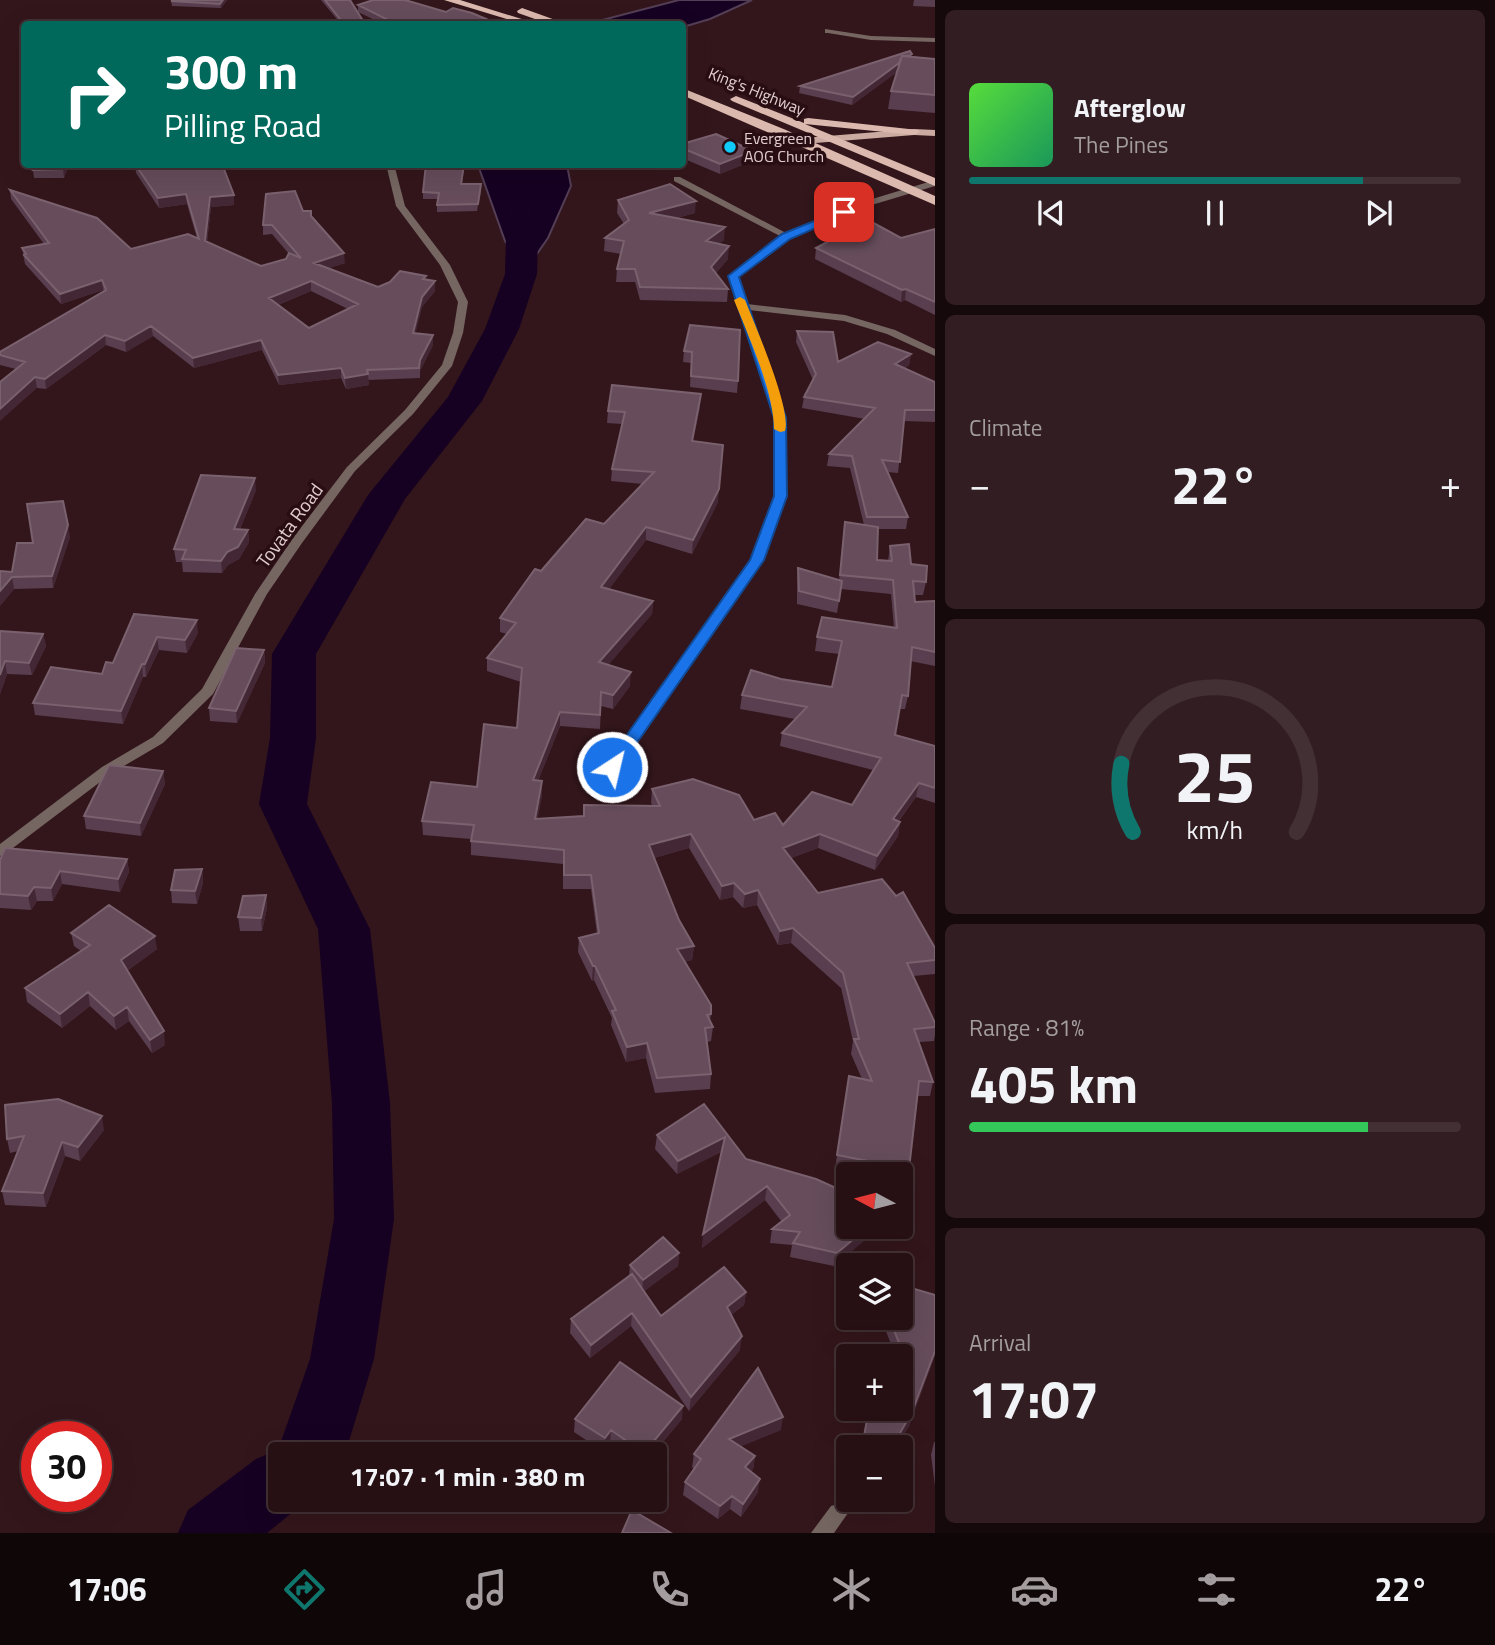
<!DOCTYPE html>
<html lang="en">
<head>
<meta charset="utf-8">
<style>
  :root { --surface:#261014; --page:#321e22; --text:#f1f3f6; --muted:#a49da0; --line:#423034; --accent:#0f766e }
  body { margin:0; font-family:"Titillium Web",sans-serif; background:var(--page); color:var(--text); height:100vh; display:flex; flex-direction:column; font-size:26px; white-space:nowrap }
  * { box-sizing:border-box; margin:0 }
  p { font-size:23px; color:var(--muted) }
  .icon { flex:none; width:38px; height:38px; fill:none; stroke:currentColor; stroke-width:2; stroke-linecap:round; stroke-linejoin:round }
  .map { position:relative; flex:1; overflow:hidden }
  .drawer { display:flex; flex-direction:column; gap:10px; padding:10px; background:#15090b; width:560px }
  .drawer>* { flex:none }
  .guide { position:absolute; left:21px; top:21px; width:665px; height:147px; border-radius:7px; box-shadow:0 7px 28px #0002,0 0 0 2px var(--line); background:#00695c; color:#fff; overflow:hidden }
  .needle { width:46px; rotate:277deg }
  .buttons { position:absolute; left:836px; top:1162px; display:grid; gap:14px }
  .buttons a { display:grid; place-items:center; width:77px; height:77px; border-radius:7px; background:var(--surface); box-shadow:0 7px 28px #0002,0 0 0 2px var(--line); font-size:35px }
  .speed { position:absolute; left:21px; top:1421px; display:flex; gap:14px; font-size:35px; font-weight:700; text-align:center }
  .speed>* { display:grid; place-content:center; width:91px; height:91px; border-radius:50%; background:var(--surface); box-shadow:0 7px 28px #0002,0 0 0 2px var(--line); line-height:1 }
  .speed .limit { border:10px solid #d22; background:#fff; color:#111 }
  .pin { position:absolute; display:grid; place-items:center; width:60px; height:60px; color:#fff; margin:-30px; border-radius:14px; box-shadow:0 4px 10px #0006 }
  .me { position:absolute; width:77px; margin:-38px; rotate:35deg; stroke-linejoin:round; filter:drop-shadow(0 0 5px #0008) }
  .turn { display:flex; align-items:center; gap:24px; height:147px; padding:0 28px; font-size:32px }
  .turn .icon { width:91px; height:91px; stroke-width:2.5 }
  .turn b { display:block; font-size:49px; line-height:60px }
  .big { font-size:52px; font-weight:700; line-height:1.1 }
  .drawer .widget { flex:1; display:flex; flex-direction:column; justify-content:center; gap:10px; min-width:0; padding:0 24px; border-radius:10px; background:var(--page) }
  .drawer .dial { align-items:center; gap:0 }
  .dial svg { height:182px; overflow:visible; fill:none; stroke:var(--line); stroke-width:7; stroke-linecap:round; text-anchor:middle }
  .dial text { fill:var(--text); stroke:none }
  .song { display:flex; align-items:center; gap:21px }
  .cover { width:84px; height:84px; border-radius:10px; background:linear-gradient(135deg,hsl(110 70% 55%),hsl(150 70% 35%)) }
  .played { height:7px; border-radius:4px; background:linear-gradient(90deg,var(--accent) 80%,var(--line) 80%) }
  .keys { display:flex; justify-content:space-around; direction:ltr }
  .heat { display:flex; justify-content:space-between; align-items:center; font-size:38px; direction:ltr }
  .charge { height:10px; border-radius:5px; background:linear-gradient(90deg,#34c759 81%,var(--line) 0) }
  .trip { position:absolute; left:268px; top:1442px; width:399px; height:70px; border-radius:7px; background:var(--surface); box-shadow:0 7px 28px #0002,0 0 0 2px var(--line); font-weight:700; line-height:70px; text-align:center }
  .tab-bar { display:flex; height:112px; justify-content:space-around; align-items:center; background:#0f0608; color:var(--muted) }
  .tab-bar .icon { width:49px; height:49px }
  .tab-bar .active { color:var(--accent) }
  .tab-bar b { font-size:32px; color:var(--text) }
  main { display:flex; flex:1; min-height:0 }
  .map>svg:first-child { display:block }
</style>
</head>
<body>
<main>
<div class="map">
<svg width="935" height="1533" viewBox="0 0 935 1533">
  <rect width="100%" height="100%" fill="#33161b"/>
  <!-- water -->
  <path fill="#160122" stroke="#533e56" stroke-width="2" d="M679,0H752L710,19L683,27L682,24H587Z
    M478,165H567L571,186L548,238L525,271L505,241Z"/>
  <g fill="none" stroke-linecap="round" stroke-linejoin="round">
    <!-- river -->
    <path fill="#160122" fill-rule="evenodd" d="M493,164H523L533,192L538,237L537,274L519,329L482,401L405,499L316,654V738L307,804L370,929L390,1103L394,1219L374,1359L345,1454H280V1500H306L304,1503L267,1533H178L188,1510L256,1459L278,1450L310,1359L334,1219L332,1103L318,929L259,804L270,738L272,654L368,495L448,397L485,329L505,274L506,237L503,192Z"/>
    <!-- minor -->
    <path fill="#756661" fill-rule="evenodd" d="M825,29L871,36L935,38V42L871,40L828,33H825Z
      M674,177H680L786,233L859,203L935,180V186L865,207L789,238L738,278L747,304L845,315L895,330L935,349V356L887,334L844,321L749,310L785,418L786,496L763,560L617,770L612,771L605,767L751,560L774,496L775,418L728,277L780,236L674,181Z
      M838,1504L845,1506L848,1513L834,1533H811L831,1506Z"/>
    <!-- tertiary -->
    <path fill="#756661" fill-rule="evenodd" d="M386,164H394L405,206L450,265L468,302L463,333L452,366L413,414L355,471L302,543L267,594L213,694L163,743L112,773L5,854L0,856V844L102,767L153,737L202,689L255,594L293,538L347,467L405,410L442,365L453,333L458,302L440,265L396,206Z"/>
    <!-- primary -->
    <path fill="#cbaba1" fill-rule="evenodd" d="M914,129L935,130V136L914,135L803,144L798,141L803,138Z"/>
    <!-- trunk -->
    <path fill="#dcb9ae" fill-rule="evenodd" d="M444,0H460L538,24H523Z
      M522,8L561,22L562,24H549L518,13L517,11Z
      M682,88L786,130L935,196V205L682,95Z
      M736,96L804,123V119L808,118L918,130L920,132L914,135L805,124L935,178V186L732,101L730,99Z"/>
  </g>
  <!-- wall -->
  <path fill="#583e4e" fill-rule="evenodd" d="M227,0L221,8L172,6L171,1Z
    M321,0H350L365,24H341Z
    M914,0H935V7L913,6Z
    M358,5L446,12L498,24H383L358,12Z
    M912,54L911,56L935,59V113L888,109L891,91L897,72L852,105L799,93L800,86Z
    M682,144L753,151L752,161L720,174L682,158Z
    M69,164L64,178H34L33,170Z
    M135,164L234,195V205L211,207L207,242L261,266L286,259L289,254L272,234L263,235V225L303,211L311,216L345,263L329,268L378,287L426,280L435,281V291L422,307L415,333L433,335V345L420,371V378L368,380L369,385L346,389L341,378L279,385L262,350L194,368L153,336L126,352L106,345L46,389L37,388L16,369L0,365V352L104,291L103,290L61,304L25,264L22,248L44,244L11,199L10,190L131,249L197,238L187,204L159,208L136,173ZM311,291L348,309L309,328L278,305Z
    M464,169L462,184H481V191L477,211L437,212V199H423V192Z
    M618,200L695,213L677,218L724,240L718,244L728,259L716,273L728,289L727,302L640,300L635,282H616L617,269L621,254L604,251L605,238L624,224L617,213Z
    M935,229V315L905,300L901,302L815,259L816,248L901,238Z
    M690,325L738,381L737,393L690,387L691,363L683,362L684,351Z
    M797,331L838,362L911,354L909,365L904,369L935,382V422L904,421L898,473L887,472L908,517L906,529H878L877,560L888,561L890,546L911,564L926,582L923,595H914L915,602L935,601V666L910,661L908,696L905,709H899L895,735L935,746V803L916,797L899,821L900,822L898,836L875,870L818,848L791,858L818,893L935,948V974L913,976L935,1023V1035L934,1041L919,1042L933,1082L930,1096H918L909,1169L906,1184L901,1183V1174H859L835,1169L849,1076L862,1079L851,1054L853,1041L841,988L791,943L778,945L757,905L743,908L733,897L720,900L689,848L654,858L679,920L694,946L692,960L684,962L711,1014L710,1021L713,1027L711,1041L707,1042L711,1074L710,1089L655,1093L646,1058L626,1062L611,1025L612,1018L594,980L592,981L578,952L579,938L597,934L591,889H563V864L471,855V839L423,835L422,821L477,787L517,728L521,682L487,671V658L507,634L500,632V618L541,571L604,524L643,484L611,481L612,469L622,424L607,423L608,411L700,407L693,441L718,502L692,554L646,540L609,589L653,601L652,614L608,665L630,686L613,709L601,706L600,729L560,726L538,781L542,795L537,819L583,816L584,805L653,806L651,803L652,789L754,820L783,825L852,805L873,770L780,746L782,733L795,719L740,709L742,695L781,679L832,687L839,654L815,651L817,637L894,628L891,594L841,589L837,613L797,604V581L798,568L839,581L845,522L864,525L850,468L827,466L829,454L865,419L802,408L804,397L813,380L796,342Z
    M256,490L240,529L248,530L249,542L239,559L228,565L222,573L183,572L182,562H176L174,549Z
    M70,537L53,588L14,589L0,606L12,572L33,543Z
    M134,614L198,633L187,653L159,650L146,677H143L123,724L35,715L33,703L102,674L113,663Z
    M0,631L43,634L46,646L32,675L7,674L0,694Z
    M264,650L265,663L237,723L210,721L209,708Z
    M163,771L165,784L141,836L86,829L84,816Z
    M127,859L129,872L120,892L62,884L53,901H37L31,910L0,908V860Z
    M202,869L203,883L197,904L172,903L171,890Z
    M266,895L267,908L262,931H240L238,917Z
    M71,933L157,949L127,971L165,1045L152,1053L129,1021L116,1030L90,1006L62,1028L27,1002L25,988L81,951L74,946Z
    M704,1104L746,1159L849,1194L834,1266L790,1257L792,1245L770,1243L772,1229L782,1222L765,1200L702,1248L722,1151L677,1174L655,1149L657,1135Z
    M5,1105L104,1130L80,1161L65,1156L46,1207L5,1205L2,1191L18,1151L10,1153L7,1139Z
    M679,1253L678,1266L644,1291L661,1316L746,1292L744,1305L731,1315L740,1350L689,1411L631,1326L590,1358L570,1333L571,1319L629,1276L630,1265Z
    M935,1295V1355L909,1426L896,1447H862L868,1409H901V1356H877L880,1343L892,1347L881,1318H901Z
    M575,1419H682L653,1454H626L610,1444L604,1452L574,1432Z
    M781,1430L741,1446L755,1456L753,1469L751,1471L758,1492L741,1517L730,1509L718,1519L683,1495L685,1482L694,1469L692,1467L694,1454Z
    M934,1442H935V1486L931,1455Z"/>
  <!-- shaded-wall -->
  <path fill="#432734" d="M223,0H227L221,8L220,4Z
    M912,54L911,62L852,105L853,97Z
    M753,151L752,161L720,174V164Z
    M65,164H69L64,178L63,169Z
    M481,184V191L477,211L478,204Z
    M186,194L187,204L159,208L158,198Z
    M234,195V205L211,207L206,251L205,241L210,197Z
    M696,201L695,213L648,226L649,213Z
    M725,227L724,240L705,254L706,241Z
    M729,246L728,259L710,280L711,267Z
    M344,253L345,263L315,273L314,263Z
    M102,280L103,290L61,304L60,294Z
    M311,281V291L270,308L269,298Z
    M435,281V291L422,307L413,344V333L422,297Z
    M906,289L905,300L901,302L902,290Z
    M151,326L153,336L126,352L125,341Z
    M105,335L106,345L46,389L45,379Z
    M433,335V345L420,371V360Z
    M261,340L262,350L194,368L193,358Z
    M911,354L909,365L893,376L895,364Z
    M341,368V378L279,385L278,375Z
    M368,374L369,385L346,389L345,378Z
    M35,377L37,388L0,421V409Z
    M701,394L700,407L690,454L692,441Z
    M255,478L256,490L235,541L234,529Z
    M719,489L718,502L692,554L693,540Z
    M68,525L70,537L53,588L52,576Z
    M646,527V540L601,600V587Z
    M248,530L249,542L239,559L228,565L222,573L221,561Z
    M12,577L14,589L0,606V591Z
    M653,601L652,614L599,676V662Z
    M197,620L198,633L187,653L185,640Z
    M43,634L46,646L32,675L29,663Z
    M157,637L159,650L146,677L145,664Z
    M264,650L265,663L237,723L236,711Z
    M5,661L7,674L0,694V675Z
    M142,664L143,677L123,724L121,711Z
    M631,672L630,686L613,709V695Z
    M560,712V726L533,794V780Z
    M163,771L165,784L141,836L140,823Z
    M542,781V795L535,833V819Z
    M919,783L916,797L890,833L893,819Z
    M900,822L898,836L875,870L877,856Z
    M691,834L689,848L648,860L649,845Z
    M820,834L818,848L781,862L783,848Z
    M127,859L129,872L120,892L118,879Z
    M202,869L203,883L197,904L195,891Z
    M60,871L62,884L53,901L51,888Z
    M734,883L733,897L720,900L722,886Z
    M34,887L37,901L31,910L28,896Z
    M758,890L757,905L743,908L745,894Z
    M266,895L267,908L262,931L261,918Z
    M793,928L791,943L778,945L780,931Z
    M155,936L157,949L123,974L121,960Z
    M694,946L692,960L675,964L677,949Z
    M593,966H595L594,980L592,981Z
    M88,992L90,1006L62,1028L60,1014Z
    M127,1007L129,1021L116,1030L114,1016Z
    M164,1031L165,1045L152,1053L150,1040Z
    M647,1043L646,1058L626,1062L627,1047Z
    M102,1116L104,1130L80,1161L78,1147Z
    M725,1137L724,1151L677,1174L678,1161Z
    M62,1142L65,1156L46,1207L43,1193Z
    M767,1186L765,1200L702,1248L703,1234Z
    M868,1227H881L834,1266L837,1253Z
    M679,1253L678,1266L642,1293L643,1280Z
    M746,1292L744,1305L725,1320L727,1307Z
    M632,1313L631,1326L590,1358L591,1345Z
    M742,1336L740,1350L689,1411L691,1397Z
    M935,1351V1355L909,1426L896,1447H892Z
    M683,1406L682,1419L653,1454H644Z
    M783,1417L781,1430L727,1452L729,1439Z
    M611,1430L610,1444L604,1452L605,1438Z
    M755,1456L753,1469L743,1480L745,1467Z
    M760,1479L758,1492L741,1517L743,1504Z
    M732,1496L730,1509L718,1519L720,1506Z"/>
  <!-- building -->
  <path fill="#674d5c" stroke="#7a616e" stroke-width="2" fill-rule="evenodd" d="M174,0H223L220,4L171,1Z
    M325,0H350L365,24H344Z
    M373,0H405L446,12L453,8L472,13L498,24H396L358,5Z
    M910,51L912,54L909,56H902L899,63L853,97L800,86Z
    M902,56L935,59V95L891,91Z
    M716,134L753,151L720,164L682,148V144Z
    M36,164H65L63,169L33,170Z
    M135,164H222L234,195L210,197L205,241L261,266L286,259L289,253L301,258L272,225H263L266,194L295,191L303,211H311V216L344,253L314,263L378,287L390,282L400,271L426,276L423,279L435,281L422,297L413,333L433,335L420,360L419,368L367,370L368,374L345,378L341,368L278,375L261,340L193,358L151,326L125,341L105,335L45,379L35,377L0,409V382L25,362L0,355V352L106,290L102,280L60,294L24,255L26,254L22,248L49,243L10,190L97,218L131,249L188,234L199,239L186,194L158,198ZM311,281L358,304L309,328L269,298Z
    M426,164H464L461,184H481L478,204L437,205L439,193L423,192Z
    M670,184L696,201L649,213L725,227L706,241L729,246L711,267L728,289L640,287L635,269H617L624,241L605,238L629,220L618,200Z
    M868,220L901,238L935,229V302L906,289L902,290L816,248Z
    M690,325L740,330L738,381L691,376L692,352L684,351Z
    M797,331L833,332L838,362L878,342L911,354L895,364L935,382V410H905L900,462L882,460L908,517H867L852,456L829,454L875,408L804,397L816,374Z
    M612,385L701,394L692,441L723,445L719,489L693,540L646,527L601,587L653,601L599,662L631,672L613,695L601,692L600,715L560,712L533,780L542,781L535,819L584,816V805L660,806L652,789L693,779L739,795L754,820L775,813L783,825L812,792L852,805L881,758L782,733L807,707L742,695L751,670L781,679L832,687L842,641L817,637L822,617L897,628L893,580L840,575L845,522L878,527L877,560L892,561L890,546L909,544L911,564L927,566L926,582L913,581L915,602L935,601V652L912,647L908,696L902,695L895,735L935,746V788L919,783L893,819L900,822L877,856L820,834L783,848L818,893L882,879L896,896L903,892L935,948V960L907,963L935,1023V1027L914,1029L933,1082L919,1081L909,1169L837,1155L849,1076L872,1081L854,1039H859L843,973L793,928L780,931L758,890L745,894L734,883L722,886L691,834L649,845L679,920L694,946L677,949L711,1005V1014L707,1015L713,1027L705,1028L711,1074L657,1078L647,1043L627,1047L612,1011L616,1010L595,966H593L579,938L599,933L591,875H564V850L471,841L474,825L422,821L431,782L477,787L484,724L517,728L522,668L487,658L516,623L500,618L535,569L541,571L586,519L604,524L654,472L612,469L625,412L608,411Z
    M201,475L255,478L234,529L248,530L238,547L227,552L221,561L182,559L186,550L174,549Z
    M63,501L68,525L52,576L12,577L0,591V571L12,572L17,543H33L27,504Z
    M798,568L842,581L839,601L799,591Z
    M134,614L197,620L185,640L157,637L145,664H142L121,711L33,703L51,667L102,674L106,662L113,663Z
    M0,631L43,634L29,663L5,661L0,675Z
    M236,648L264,650L236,711L209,708Z
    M109,765L163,771L140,823L84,816Z
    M5,848L127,859L118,879L60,871L51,888L34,887L28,896L0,894V860Z
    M202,869L195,891L171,890L175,870Z
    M266,895L261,918L238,917L243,896Z
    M109,905L155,936L121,960L164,1031L150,1040L127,1007L114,1016L88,992L60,1014L25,988L90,945L71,933Z
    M58,1099L102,1116L78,1147L62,1142L43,1193L2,1191L24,1136L7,1139L5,1105Z
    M704,1104L746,1159L816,1179L849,1194V1227H868L837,1253L793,1243L800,1232L772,1229L790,1215L767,1186L703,1234L725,1137L678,1161L657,1135Z
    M663,1237L679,1253L643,1280L630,1265Z
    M724,1267L746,1292L727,1307L742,1336L691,1397L632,1313L591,1345L571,1319L632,1274L661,1316Z
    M901,1285L935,1295V1351L912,1412L892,1447H862L869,1409H901V1356H878L880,1343L902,1350L889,1318H901Z
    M620,1362L683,1406L644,1453L611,1430L605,1438L575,1419Z
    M758,1368L783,1417L729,1439L755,1456L745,1467L760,1479L743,1504L732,1496L720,1506L685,1482L701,1459L694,1454Z
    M632,1510L671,1533H622Z"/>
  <!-- route -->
  <path fill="#1a73e8" stroke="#114b97" stroke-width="2" d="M844,209L850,212L848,214L790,239L739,277L786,418L787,496L764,560L618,770H607L604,767L607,763L750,560L774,496V418L728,276L782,234Z"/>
  <!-- slow -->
  <path fill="#f59e0b" d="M740,297L745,300C755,325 792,410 785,431L780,432L774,429C774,392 748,335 734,300Z"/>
  <!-- markers -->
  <circle fill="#10cafa" stroke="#280d12" stroke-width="2.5" cx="730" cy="147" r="7"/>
  <g text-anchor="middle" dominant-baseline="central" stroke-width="7" stroke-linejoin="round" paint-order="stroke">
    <!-- far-street labels -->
    <g font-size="16" fill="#e1cdcf" stroke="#280d12">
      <text transform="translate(757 91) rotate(22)">King's Highway</text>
    </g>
    <!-- far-poi labels -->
    <g font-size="16" fill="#e1cdcf" stroke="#280d12" text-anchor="start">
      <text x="744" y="138">Evergreen<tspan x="744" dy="18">AOG Church</tspan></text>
    </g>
    <!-- street labels -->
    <g font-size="19" fill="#e1cdcf" stroke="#280d12">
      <text transform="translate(289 525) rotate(-54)">Tovata Road</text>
    </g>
  </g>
</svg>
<div class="buttons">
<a><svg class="needle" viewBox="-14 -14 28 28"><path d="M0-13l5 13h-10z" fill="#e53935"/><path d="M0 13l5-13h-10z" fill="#a49da0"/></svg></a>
<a><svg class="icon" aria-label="layers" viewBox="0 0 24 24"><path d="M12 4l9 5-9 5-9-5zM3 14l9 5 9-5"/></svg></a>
<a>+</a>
<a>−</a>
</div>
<div class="speed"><div class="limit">30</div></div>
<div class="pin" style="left:844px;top:212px;background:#d93025"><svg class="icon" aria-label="arrive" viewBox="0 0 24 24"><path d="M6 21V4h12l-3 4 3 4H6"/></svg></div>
<svg class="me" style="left:612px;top:767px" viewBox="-20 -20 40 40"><circle r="17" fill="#1a73e8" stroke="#fff" stroke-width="3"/><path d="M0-11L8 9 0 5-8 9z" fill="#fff"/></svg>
<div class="trip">17:07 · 1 min · 380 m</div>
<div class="guide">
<div class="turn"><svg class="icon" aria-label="right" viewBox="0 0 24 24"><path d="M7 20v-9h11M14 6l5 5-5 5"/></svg><div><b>300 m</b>Pilling Road</div></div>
</div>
</div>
<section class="drawer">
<div class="widget">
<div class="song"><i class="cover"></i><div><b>Afterglow</b><p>The Pines</p></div></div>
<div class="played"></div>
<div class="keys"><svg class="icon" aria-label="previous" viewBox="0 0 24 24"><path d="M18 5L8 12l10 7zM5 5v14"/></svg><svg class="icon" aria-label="pause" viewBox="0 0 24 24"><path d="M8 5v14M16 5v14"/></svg><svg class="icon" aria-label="next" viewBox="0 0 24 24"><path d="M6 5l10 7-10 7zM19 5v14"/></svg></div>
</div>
<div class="widget"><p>Climate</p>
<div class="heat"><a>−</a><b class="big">22°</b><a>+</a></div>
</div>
<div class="widget dial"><svg viewBox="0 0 100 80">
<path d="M14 69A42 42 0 1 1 86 69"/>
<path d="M14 69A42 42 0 0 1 9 39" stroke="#0f766e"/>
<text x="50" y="56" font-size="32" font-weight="700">25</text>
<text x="50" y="72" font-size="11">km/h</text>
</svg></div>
<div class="widget"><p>Range · 81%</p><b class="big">405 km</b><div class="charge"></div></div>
<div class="widget"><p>Arrival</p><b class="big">17:07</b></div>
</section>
</main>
<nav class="tab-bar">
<b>17:06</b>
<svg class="icon active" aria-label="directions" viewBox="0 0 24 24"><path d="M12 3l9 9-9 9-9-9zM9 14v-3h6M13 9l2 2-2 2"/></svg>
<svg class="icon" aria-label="music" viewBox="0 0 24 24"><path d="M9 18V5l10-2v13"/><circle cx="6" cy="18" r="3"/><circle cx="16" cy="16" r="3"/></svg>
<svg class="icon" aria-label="phone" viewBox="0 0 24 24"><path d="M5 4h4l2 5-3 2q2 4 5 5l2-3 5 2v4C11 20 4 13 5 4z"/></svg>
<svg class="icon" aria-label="climate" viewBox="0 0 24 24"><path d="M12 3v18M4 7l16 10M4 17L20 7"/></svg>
<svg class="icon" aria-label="car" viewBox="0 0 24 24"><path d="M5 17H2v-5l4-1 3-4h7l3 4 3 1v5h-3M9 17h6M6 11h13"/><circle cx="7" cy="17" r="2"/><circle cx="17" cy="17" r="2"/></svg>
<svg class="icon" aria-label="filters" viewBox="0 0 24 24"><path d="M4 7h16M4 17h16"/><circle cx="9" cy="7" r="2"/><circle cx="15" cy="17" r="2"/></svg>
<b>22°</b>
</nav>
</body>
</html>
